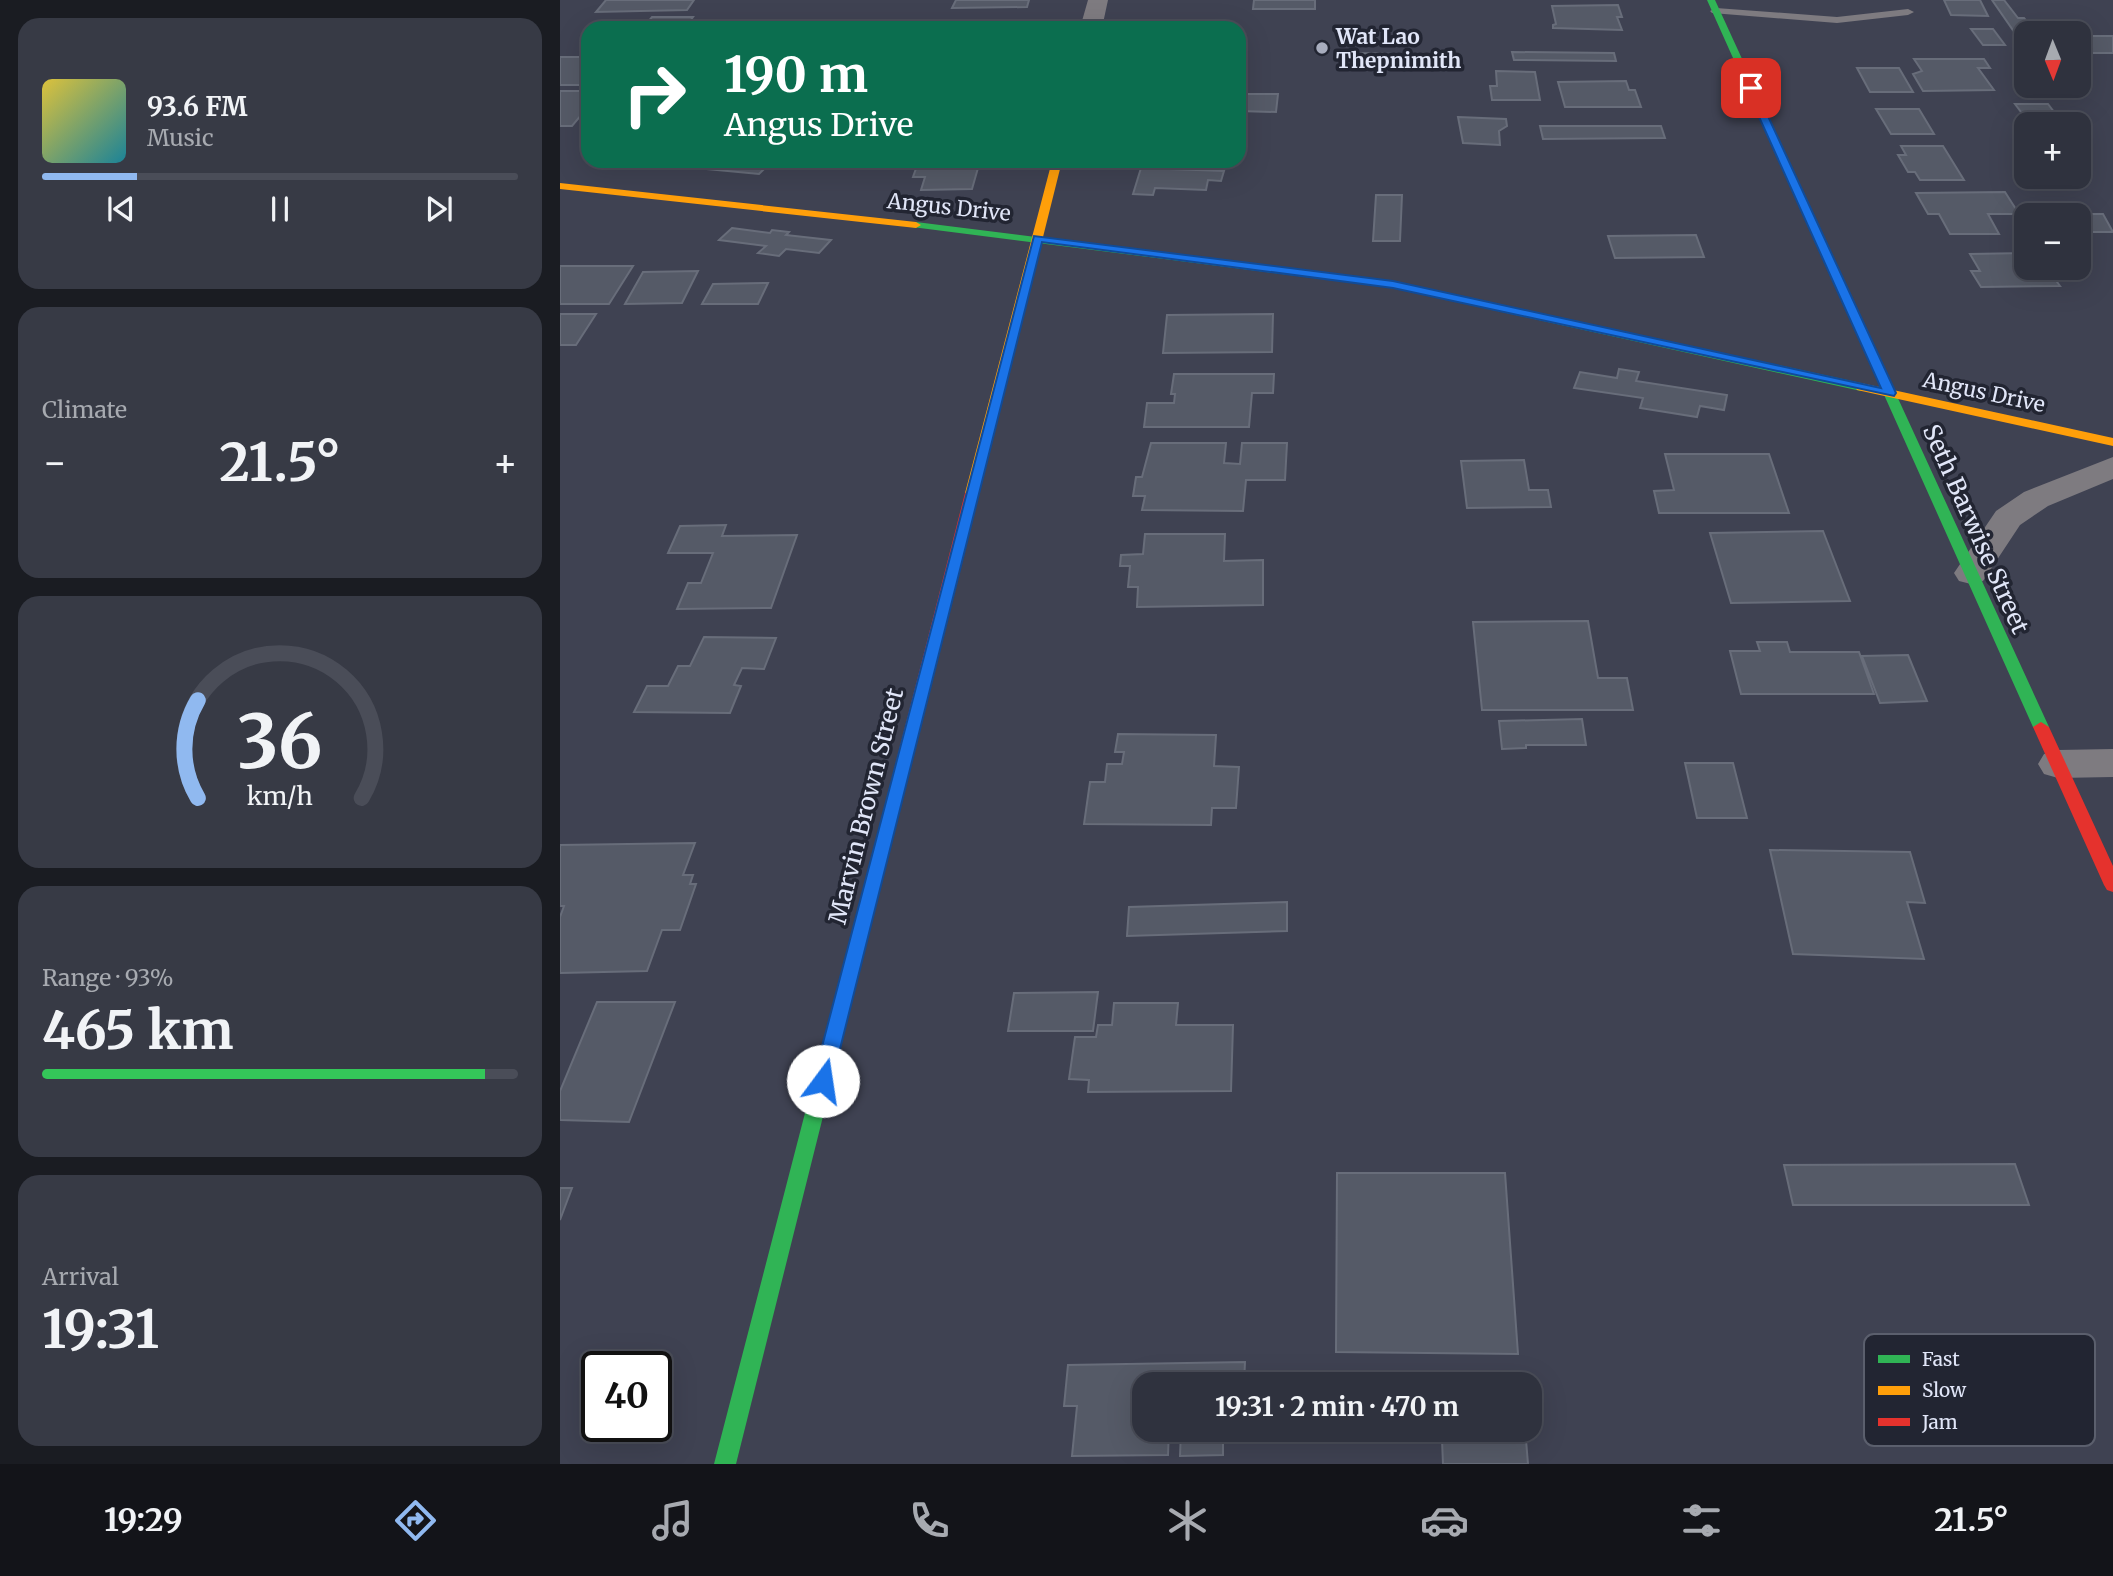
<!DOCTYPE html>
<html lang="en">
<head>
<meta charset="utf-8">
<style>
  :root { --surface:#2f323e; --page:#373a45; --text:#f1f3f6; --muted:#a7aab0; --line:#4a4d58; --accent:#90b9f0 }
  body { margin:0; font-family:Merriweather,serif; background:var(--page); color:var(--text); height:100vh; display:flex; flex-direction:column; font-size:26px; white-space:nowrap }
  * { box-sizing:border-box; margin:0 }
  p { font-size:23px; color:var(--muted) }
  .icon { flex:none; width:38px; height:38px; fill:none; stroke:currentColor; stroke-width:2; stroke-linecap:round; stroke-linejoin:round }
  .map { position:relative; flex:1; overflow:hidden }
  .side { display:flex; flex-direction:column; gap:18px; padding:18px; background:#1a1c22; width:560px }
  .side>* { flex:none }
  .guide { position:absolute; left:21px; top:21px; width:665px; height:147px; border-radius:21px; box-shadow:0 7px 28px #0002,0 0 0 2px var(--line); background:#0b6e4f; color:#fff; overflow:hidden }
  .needle { width:46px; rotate:179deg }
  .tools { position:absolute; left:1454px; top:21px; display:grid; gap:14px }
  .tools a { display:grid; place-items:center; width:77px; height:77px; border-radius:14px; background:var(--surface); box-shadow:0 7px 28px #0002,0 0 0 2px var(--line); font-size:35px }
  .speed { position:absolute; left:21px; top:1351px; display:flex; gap:14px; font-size:35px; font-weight:700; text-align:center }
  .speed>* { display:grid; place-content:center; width:91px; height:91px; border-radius:50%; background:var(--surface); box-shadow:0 7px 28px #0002,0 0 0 2px var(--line); line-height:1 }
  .speed .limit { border:4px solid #111; border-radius:10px; background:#fff; color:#111 }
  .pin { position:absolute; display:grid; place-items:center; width:60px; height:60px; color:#fff; margin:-30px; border-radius:14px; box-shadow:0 4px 10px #0006 }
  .me { position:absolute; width:77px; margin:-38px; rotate:14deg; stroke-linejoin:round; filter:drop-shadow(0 0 5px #0008) }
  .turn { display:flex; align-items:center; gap:24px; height:147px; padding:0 28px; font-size:32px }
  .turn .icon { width:91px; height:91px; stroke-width:2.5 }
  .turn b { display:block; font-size:49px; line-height:60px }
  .big { font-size:52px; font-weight:700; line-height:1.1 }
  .side .tile { flex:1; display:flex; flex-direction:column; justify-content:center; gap:10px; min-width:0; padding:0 24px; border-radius:21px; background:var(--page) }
  .side .dial { align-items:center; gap:0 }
  .dial svg { height:182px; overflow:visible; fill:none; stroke:var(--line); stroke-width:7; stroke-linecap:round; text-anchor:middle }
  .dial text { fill:var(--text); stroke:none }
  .song { display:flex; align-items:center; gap:21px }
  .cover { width:84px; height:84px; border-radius:10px; background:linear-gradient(135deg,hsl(50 70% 55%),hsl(190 70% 35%)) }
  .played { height:7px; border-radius:4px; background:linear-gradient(90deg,var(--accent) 20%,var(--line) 20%) }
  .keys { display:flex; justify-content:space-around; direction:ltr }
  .heat { display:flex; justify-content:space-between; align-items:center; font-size:38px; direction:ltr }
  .charge { height:10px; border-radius:5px; background:linear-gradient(90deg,#34c759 93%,var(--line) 0) }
  .trip { position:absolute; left:572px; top:1372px; width:410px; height:70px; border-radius:21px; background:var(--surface); box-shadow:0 7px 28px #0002,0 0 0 2px var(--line); font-weight:700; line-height:70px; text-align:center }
  .tabs { display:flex; height:112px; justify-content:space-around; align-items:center; background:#131419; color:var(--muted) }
  .tabs .icon { width:49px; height:49px }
  .tabs .current { color:var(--accent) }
  .tabs b { font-size:32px; color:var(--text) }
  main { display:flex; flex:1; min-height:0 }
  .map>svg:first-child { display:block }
</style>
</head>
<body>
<main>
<section class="side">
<div class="tile">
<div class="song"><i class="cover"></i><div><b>93.6 FM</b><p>Music</p></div></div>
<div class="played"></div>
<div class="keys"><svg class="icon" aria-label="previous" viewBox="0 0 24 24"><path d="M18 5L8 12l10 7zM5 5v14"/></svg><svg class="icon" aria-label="pause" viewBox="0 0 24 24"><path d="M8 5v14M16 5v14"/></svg><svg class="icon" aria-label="next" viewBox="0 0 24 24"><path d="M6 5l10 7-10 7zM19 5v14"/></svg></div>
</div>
<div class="tile"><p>Climate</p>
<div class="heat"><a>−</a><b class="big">21.5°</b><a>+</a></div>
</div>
<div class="tile dial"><svg viewBox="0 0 100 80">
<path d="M14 69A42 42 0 1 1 86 69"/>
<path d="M14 69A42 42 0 0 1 14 26" stroke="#90b9f0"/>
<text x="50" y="56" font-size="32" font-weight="700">36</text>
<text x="50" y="72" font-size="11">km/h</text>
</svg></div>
<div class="tile"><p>Range · 93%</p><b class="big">465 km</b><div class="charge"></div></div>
<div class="tile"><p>Arrival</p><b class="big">19:31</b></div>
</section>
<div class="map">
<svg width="1553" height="1464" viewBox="0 0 1553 1464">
  <rect width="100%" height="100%" fill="#3f4252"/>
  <!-- building -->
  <path fill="#555a67" stroke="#686d7a" stroke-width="2" d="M46,0H134L127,10L36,12Z
    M396,0H469L467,7L392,8Z
    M694,0H755V9H693Z
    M1384,0H1420L1428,16L1391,15Z
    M1432,0H1444L1458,18H1464L1477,33H1466V49Z
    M1058,5L1062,17H1057L1062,30L993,28V25L996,24L992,6Z
    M92,17H133L125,28H83Z
    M1411,29H1433L1445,45H1423Z
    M1519,36H1553V53H1519Z
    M952,52L1054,53L1056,61L954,60Z
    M794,53L835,54L834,67L792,66Z
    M0,57H28V85H0Z
    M1354,59H1424L1430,68H1418L1434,90L1363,91L1353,74L1362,71Z
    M1297,68H1339L1353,92H1310Z
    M936,71L975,72L980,100H932L930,86H937Z
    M1066,81L1069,90H1075L1081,107H1005L998,82Z
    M0,91H28V107L12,126H0Z
    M681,94H718L716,112L679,111Z
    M1455,104H1488L1503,124H1470Z
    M1316,109H1359L1374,134H1331Z
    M898,117L946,119L947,126L939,131L940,145L903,143Z
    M980,126H1101L1105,138L983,139Z
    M1341,146H1383L1404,180H1360L1355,172H1348L1338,155H1346Z
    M155,161L189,163L212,161L199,174L146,169Z
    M369,161H420L412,189L361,190L365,177H353L358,163Z
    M581,168L664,171L661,181L648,180L646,190L595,188L593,195L573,194Z
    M1445,192L1459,214H1428L1439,234H1390L1379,214H1368L1356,193Z
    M816,195H842L840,241H813Z
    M1505,214H1543L1553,232H1519V215Z
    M172,228L210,233L212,230L229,232L226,235L271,240L259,253L226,249L219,256L198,253L206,246L159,240Z
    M1136,235L1144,257L1055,258L1048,236Z
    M1466,253V268L1519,266L1522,270L1489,271L1500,286L1421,287L1411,271H1420L1410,254Z
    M0,266H73L49,304H0Z
    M138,271L122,303L65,304L83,272Z
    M208,283L198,304H142L153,284Z
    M0,314H36L16,345H0Z
    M713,314L712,352L603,353L607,315Z
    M1059,369L1079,372L1076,381L1167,395L1164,410L1140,406L1137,417L1080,408L1083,398L1014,388L1020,372L1057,378Z
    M614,374H714L713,393H692L689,427H584L587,403H614L615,394H611Z
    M591,443H666L664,463L680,464L682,443H727L725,480H686L683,511L582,510L585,496H573L576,477H582Z
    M1105,454H1209L1229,513H1099L1094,491L1114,490Z
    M964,460L969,490H988L991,507L907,508L901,461Z
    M166,525L162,536L237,535L211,608L117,609L128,583H141L153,553H108L120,526Z
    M1263,531L1290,601L1171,603L1150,533Z
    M585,534H665L664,561L703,560V605L577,607L578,587H568L570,566H560L561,555L583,554Z
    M1028,621L1038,678H1067L1073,710H922L913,622Z
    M144,637L216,638L204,669L182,668L174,685L181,686L170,713L74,712L87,686H108L118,666H130Z
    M1197,642H1227L1230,652H1299L1314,694H1181L1170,651H1200Z
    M1348,655L1367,701L1320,703L1302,656Z
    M1022,719L1026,745H966V748L942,749L939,721Z
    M558,734L656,735L654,766L679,767L676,808H652L651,825L524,824L530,782H545L547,764H562L564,752H555Z
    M1125,763H1173L1187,818H1137Z
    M135,843L123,875H133L130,884H136L120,930H102L87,971L0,973V917L4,906H0V845Z
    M1210,850L1350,852L1365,903L1347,902L1364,959L1233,954Z
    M727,902V931L567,936L569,907Z
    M538,992L533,1031H448L454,993Z
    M37,1002H115L69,1122L0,1120V1091Z
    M554,1003H618L616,1025H673L671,1091L528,1092L529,1080L509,1079L515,1037H536L538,1025H552Z
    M1455,1164L1469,1205H1233L1224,1165Z
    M777,1173H945L958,1354L776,1352Z
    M0,1188H12L0,1220Z
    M685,1362L684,1384H584V1430H609L608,1455L512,1456L517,1406H504L508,1365Z
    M621,1430H663V1455L620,1456Z
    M882,1440H966L968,1464H883Z"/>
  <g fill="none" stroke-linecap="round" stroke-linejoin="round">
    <!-- lane -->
    <path fill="#7e7b80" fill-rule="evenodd" d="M1156,8L1277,17L1348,9L1354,12L1348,15L1277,23L1152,13L1150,11Z"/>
    <!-- street -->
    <path fill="#7e7b80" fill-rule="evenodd" d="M528,0H548L542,28H520Z
      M1553,457V479L1488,506L1460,525L1423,581L1411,584L1399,581L1394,573L1436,511L1464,492Z
      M1553,749V777L1498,778L1484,774L1478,764L1484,754L1498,750Z"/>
    <!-- fast -->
    <path fill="#30b455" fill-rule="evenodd" d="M1147,0H1155L1489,727L1487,731L1481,732L1473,727Z
      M356,222L833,282L1301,383L1307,387L1301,391L833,288L352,227L351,225Z
      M336,787L342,789L344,793L176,1464H154L328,793L330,789Z"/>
    <!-- slow -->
    <path fill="#ff9f0a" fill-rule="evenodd" d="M492,161H502L419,493L412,497L405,493Z
      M0,183L356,222L361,225L356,228L0,189Z
      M1301,383L1553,438V446L1297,390L1295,387Z"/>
    <!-- jam -->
    <path fill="#e5322d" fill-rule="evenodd" d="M412,489L419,493L344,793L342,797H330L328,793L405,493Z
      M1481,722L1489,727L1553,866V892L1547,890L1544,885L1473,727Z"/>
  </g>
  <!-- route -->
  <path fill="#1a73e8" stroke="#114b97" stroke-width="2" d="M1191,85L1195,88L1336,393L1334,396L833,288L482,242L272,1081L270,1087L263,1089L256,1087L253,1081L474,236L833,281L1321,388L1186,88Z"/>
  <!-- markers -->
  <circle fill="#a8adbe" stroke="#222532" stroke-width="2.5" cx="762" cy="48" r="7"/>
  <g text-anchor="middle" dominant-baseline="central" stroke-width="7" stroke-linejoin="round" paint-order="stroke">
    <!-- far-poi labels -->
    <g font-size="21" font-weight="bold" fill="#e1e6f8" stroke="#222532" text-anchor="start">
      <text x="776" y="36">Wat Lao<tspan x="776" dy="24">Thepnimith</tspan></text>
    </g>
    <!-- far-street labels -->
    <g font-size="21" fill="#e1e6f8" stroke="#222532">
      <text transform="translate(389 207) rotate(6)">Angus Drive</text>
      <text transform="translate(1424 392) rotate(12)">Angus Drive</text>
    </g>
    <!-- street labels -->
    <g font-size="24" fill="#e1e6f8" stroke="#222532">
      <text transform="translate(1416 529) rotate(66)">Seth Barwise Street</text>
      <text transform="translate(306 806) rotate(-76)">Marvin Brown Street</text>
    </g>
  </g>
  <!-- legend -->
  <rect x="1304" y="1334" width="231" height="112" rx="10" fill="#222532" stroke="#5b5f6d" stroke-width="2"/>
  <rect x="1318" y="1355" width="32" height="8" fill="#30b455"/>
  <rect x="1318" y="1386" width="32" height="9" fill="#ff9f0a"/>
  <rect x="1318" y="1418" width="32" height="8" fill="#e5322d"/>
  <g font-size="19" fill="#e1e6f8">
    <text x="1362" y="1366">Fast</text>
    <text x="1362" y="1397">Slow</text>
    <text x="1362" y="1429">Jam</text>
  </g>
</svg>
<div class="tools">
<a><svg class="needle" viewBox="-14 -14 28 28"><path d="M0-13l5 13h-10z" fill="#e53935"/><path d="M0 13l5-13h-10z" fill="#a7aab0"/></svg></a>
<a>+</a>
<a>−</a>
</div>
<div class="speed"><div class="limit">40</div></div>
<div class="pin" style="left:1191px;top:88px;background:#d93025"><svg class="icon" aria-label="arrive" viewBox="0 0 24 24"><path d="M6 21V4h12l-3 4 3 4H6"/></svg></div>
<svg class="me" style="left:263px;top:1081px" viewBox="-20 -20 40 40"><circle r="19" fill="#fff"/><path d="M0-13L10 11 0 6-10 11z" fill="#1a73e8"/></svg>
<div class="trip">19:31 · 2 min · 470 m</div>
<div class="guide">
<div class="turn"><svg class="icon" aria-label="right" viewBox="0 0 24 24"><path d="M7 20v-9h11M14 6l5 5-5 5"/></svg><div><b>190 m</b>Angus Drive</div></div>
</div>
</div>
</main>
<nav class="tabs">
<b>19:29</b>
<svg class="icon current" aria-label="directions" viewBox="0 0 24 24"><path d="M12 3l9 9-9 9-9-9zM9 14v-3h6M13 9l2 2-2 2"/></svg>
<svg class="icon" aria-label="music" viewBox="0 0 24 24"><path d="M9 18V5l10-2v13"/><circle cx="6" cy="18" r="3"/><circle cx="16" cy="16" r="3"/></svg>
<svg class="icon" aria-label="phone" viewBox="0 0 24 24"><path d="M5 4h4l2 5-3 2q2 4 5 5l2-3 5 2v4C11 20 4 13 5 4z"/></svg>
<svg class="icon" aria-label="climate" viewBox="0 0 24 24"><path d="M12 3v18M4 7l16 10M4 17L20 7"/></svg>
<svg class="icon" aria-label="car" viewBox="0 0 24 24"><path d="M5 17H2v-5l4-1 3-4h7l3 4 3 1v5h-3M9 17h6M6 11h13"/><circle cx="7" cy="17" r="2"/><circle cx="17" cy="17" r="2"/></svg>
<svg class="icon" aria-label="filters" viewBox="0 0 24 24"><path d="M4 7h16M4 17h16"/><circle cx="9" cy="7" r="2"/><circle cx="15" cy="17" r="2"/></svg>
<b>21.5°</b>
</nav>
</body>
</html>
